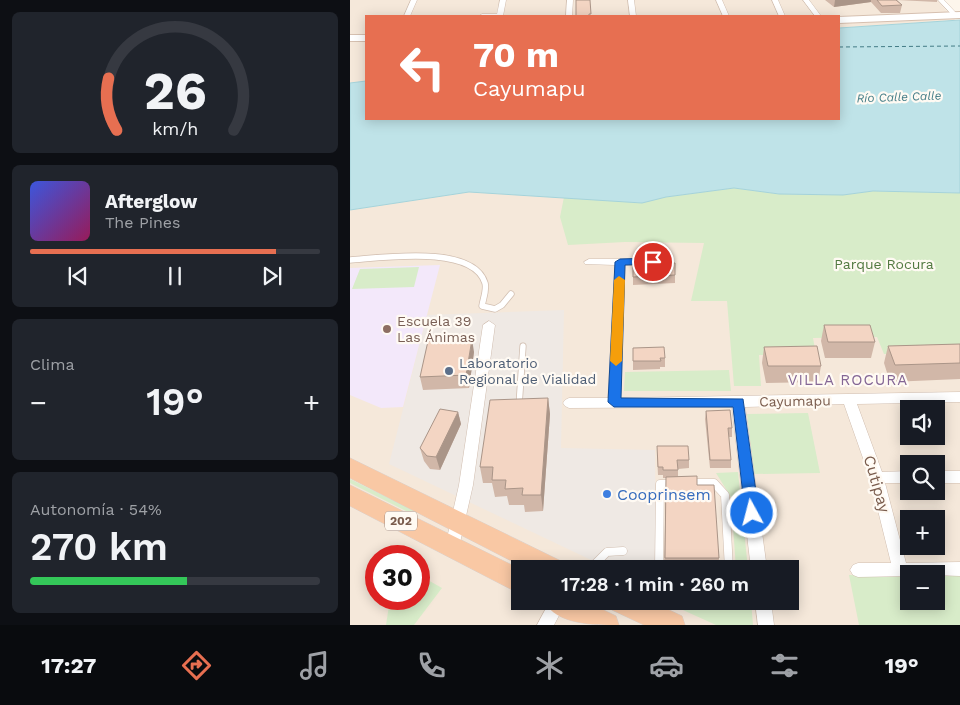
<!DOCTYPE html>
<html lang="es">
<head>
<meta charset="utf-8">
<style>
  :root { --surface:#171b24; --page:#20242c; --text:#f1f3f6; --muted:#9ea1a6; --line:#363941; --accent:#e76f51 }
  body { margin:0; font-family:"Work Sans",sans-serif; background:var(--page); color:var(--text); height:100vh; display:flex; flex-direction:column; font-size:19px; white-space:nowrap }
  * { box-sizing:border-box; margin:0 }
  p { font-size:16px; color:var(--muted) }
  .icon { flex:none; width:28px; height:28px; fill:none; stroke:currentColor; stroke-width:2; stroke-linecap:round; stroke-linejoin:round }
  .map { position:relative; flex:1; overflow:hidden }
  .drawer { display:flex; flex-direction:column; gap:12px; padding:12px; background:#0d0f14; width:350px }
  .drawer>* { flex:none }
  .hud { position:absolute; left:15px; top:15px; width:475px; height:105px; border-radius:0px; box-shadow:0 2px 12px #0003; background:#e76f51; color:#fff; overflow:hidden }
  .buttons { position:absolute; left:550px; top:400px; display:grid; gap:10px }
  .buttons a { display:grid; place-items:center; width:45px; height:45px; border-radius:0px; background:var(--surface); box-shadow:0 2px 12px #0003; font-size:25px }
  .speed { position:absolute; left:15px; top:545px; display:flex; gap:10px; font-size:25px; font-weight:700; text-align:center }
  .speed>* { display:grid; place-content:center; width:65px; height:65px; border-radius:50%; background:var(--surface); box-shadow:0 2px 12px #0003; line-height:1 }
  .speed .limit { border:8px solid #d22; background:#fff; color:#111 }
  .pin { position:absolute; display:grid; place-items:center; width:42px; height:42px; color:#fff; margin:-21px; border:2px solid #fff; border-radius:50%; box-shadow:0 1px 5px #0007 }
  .me { position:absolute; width:55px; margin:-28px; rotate:353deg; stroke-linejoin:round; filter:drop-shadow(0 0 4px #0008) }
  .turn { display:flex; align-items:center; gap:18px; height:105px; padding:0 25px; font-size:22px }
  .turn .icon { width:65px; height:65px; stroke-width:2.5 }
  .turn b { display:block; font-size:35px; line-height:42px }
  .big { font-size:38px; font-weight:600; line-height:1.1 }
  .drawer .widget { flex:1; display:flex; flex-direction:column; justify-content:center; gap:8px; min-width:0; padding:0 18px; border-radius:8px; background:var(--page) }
  .drawer .dial { align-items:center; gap:0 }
  .dial svg { height:130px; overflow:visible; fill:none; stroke:var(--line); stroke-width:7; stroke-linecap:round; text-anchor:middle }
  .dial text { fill:var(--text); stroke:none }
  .song { display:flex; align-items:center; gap:15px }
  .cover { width:60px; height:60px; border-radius:8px; background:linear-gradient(135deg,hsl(230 70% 55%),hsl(330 70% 35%)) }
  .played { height:5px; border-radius:2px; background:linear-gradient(90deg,var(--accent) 85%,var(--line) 85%) }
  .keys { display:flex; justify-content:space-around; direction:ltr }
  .heat { display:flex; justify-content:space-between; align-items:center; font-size:28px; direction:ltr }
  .charge { height:8px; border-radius:4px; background:linear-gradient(90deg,#34c759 54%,var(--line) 0) }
  .trip { position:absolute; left:161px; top:560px; width:288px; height:50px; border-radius:0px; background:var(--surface); box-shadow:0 2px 12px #0003; font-weight:600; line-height:50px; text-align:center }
  .tab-bar { display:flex; height:80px; justify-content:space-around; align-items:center; background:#090b0e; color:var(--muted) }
  .tab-bar .icon { width:35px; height:35px }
  .tab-bar .active { color:var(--accent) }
  .tab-bar b { font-size:22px; color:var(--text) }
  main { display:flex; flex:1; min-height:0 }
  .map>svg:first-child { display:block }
</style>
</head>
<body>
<main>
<section class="drawer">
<div class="widget dial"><svg viewBox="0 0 100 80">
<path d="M14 69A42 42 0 1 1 86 69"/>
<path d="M14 69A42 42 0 0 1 9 37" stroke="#e76f51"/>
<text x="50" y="56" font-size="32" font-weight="700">26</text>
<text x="50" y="72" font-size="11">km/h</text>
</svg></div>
<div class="widget">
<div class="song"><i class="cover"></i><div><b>Afterglow</b><p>The Pines</p></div></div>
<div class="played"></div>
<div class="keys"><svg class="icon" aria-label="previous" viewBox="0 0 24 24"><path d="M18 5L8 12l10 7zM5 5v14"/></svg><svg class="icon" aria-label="pause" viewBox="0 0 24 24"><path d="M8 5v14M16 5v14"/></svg><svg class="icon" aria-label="next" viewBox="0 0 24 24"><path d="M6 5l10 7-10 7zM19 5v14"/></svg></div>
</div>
<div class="widget"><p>Clima</p>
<div class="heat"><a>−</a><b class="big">19°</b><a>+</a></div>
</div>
<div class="widget"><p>Autonomía · 54%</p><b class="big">270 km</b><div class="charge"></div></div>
</section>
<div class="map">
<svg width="610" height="625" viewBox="0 0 610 625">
  <rect width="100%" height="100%" fill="#fdf6ec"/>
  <!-- residential -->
  <path fill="#f5e8da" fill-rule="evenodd" d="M0,0H587L605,20L489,28V16H16V81L0,83Z
    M119,192L292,203L316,197L610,193V625H0V210ZM559,409H586V436H559ZM559,464H586V491H559ZM559,519H586V546H559ZM26,556H69V599H26ZM170,569H440V601H170ZM559,574H586V601H559Z"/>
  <!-- industrial -->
  <path fill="#efe9e4" d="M214,310L211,448L305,450L306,569H260L39,464L77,315Z"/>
  <!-- education -->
  <path fill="#f3e8fa" d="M90,265L53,407L31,408L0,395V268Z"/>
  <!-- green -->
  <path fill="#d8ecc9" d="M384,188L429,194L493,195L523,191L610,193V354H534L527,337L463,338L466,354L409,355L411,386H384L377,301H341L354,243L275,242L218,245L210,217L214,197L292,203L316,197Z
    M69,267L64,287L2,289L10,269Z
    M379,370L381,391H274L275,372Z
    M458,413L470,473L404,474L397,414Z
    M388,472L398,569H386L381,497L366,473Z
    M0,479L67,512L64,515L0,483Z
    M69,575L92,588L64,625H36L40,599H69Z
    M499,575H559V601H586V576L610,575V625H509Z
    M313,601H349L352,604L389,606V601H401L403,625H366Z"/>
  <!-- water -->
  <path fill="#bfe3e8" stroke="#a5d3da" d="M610,20V193L523,191L493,195L429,194L384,188L316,197L292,203L119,192L0,210V83L16,81V119H489V28Z"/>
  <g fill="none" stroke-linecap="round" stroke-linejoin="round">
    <!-- ferry -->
    <path stroke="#437c86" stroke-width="1" stroke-dasharray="4 3" stroke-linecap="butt" d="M489,47L610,46"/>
    <defs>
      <path id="service-far1" d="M0,260C31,258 123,244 135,283C137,290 133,299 132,306L145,309L152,305L161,294
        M169,406L173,346"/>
      <path id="service" d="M340,483H364L375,495L379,569
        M240,569L257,552L273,551
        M309,569L310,484H323
        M308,612L309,601"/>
      <path id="minor" d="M61,0H67L60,16H54Z
        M150,0H156L153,16H129L132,14H147Z
        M217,0H223L222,16H216Z
        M278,0H284L286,16H280Z
        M366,0H372L379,16H373Z
        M422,0H428L435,16H429Z
        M453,0H459L471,16H465Z
        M588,0H594L607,14V16H603Z
        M239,259H303L308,262L303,265H275L270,398L610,392V402L507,404L532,472L559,471V483H535L556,563L610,562V576L559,574V576L508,577L503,575L500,570L503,565L508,563H541L520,478L494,404L395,407L417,569H401L382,407L219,408L215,406L213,403L215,400L219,398H258L265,265L235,264L234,262Z
        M139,321L145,325L123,485L109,547L107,552L102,554L97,552L95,547L109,485L133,325Z
        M586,471H610V483H586Z
        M200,601L216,602L204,625H187Z
        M405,601H421L424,625H408Z"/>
      <path id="secondary" d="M610,12V18L489,23V17Z
        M0,35H16V41H0Z"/>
      <path id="trunk" d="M0,458L211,561L215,569H177L0,478Z
        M0,485L170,569V594L0,506Z
        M194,601H235L266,616L269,625C245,625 206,625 194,601Z
        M258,601H300L332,616L335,625H294L262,610Z"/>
    </defs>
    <!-- service-far1 casing -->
    <use href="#service-far1" stroke="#d1beb0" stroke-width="7"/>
    <!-- service casing -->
    <use href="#service" stroke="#d1beb0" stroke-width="9"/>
    <!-- minor casing -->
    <use href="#minor" stroke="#d1beb0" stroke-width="1"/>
    <!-- secondary casing -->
    <use href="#secondary" stroke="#d6c0b0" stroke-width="2"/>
    <!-- trunk casing -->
    <use href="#trunk" stroke="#dad1cd" stroke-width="1"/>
    <!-- service-far1 -->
    <use href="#service-far1" stroke="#fff" stroke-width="5.5"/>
    <!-- service -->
    <use href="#service" stroke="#fff" stroke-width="8"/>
    <!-- minor -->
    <use href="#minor" fill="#fff" fill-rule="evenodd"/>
    <!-- secondary -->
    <use href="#secondary" fill="#fff" fill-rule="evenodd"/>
    <!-- trunk -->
    <use href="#trunk" fill="#f9c8a4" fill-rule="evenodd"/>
  </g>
  <!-- wall -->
  <path fill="#d1b7a8" d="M475,0H587V2L547,0L552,5L550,13H531L521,2L484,7Z
    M320,263L325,275V283L283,285V266L306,265Z
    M474,325L525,342L521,358H475L471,341Z
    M610,344V379L540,382L534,363L538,346Z
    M414,347L471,366L468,382L416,383L412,363Z
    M283,348L315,358V367H310V369L283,370Z
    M124,352L119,388L73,390L70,377Z
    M198,398L200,414L193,511L175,512L174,505H159L157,496L145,497L142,483H133L130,467Z
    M356,411L382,428V437H379L381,460V468H360L355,419Z
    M108,412L111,424L90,470L80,469L74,461L70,448Z
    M307,455L339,460V468L328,469V477L347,485L369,558L368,569H314L316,478H313V475H308Z"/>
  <!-- shaded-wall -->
  <path fill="#aa9588" d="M485,0H521V2L484,7Z
    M122,339L124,352L119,388L116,375Z
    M198,398L200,414L193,511L191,495Z
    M108,412L111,424L90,470L86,457Z"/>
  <!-- building -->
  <path fill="#f3d5c3" stroke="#aa9588" d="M226,0H240L241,14H239V16H226Z
    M527,0H546L552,5L532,6Z
    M306,259H320V263H325V275L283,277V266L306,265Z
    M474,325H520L525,342H478Z
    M122,339L116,375L70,377L78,341Z
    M610,344V363L545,365L538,346Z
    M467,346L471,366H418L414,347Z
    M314,347L315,358H310L311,361H283V348Z
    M198,398L191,495H172L173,488L155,489L156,480H142L143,467H130L140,400Z
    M90,409L108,412L86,457L77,456L70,448Z
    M380,410L382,428H378L381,460H360L356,411Z
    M307,446H338L339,460H327L328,470H313V467H308Z
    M347,476V485H364L369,558H315L316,477Z"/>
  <!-- route -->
  <path fill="#1a73e8" stroke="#114b97" d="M303,258L307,259V264L275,265L271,398L393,399L409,513L407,518L402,519L397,518L395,513L383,407H264L258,402L265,262L270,259Z"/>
  <!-- slow -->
  <path fill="#f59e0b" d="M269,276L275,280L272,361L266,366L260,361L264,280Z"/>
  <!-- markers -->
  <circle fill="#8d6e63" stroke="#fffaf3" stroke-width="2" cx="37" cy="329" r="5"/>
  <circle fill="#5c6f8a" stroke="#fffaf3" stroke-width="2" cx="99" cy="371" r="5"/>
  <circle fill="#3f7fe0" stroke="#fffaf3" stroke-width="2" cx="257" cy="494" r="5"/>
  <g text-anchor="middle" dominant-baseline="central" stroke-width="4.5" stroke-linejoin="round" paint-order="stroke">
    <!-- far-water labels -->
    <g font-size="12" font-style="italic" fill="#437c86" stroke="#fffaf3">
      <text transform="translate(549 97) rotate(-2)">Río Calle Calle</text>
    </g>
    <!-- shield labels -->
    <rect fill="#fffaf3" stroke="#a28b7f" stroke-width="1" x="35" y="511.5" width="32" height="19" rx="4"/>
    <g font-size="12" font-weight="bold" fill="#7a5c4d">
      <text x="51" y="521">202</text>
    </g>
    <!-- park labels -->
    <g font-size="14" fill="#537a41" stroke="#fffaf3">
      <text x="534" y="264">Parque Rocura</text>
    </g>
    <!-- education labels -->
    <g font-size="14" fill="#785e54" stroke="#fffaf3" text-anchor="start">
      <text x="47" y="321">Escuela 39<tspan x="47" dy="16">Las Ánimas</tspan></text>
    </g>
    <!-- service labels -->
    <g font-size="14" fill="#4e5e75" stroke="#fffaf3" text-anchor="start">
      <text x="109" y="363">Laboratorio<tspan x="109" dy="16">Regional de Vialidad</tspan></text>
    </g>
    <!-- street labels -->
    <g font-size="14" fill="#7a5c4d" stroke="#fffaf3">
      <text transform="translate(445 401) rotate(-1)">Cayumapu</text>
    </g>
    <!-- neighbourhood labels -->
    <g font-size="15" letter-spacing="1" fill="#846695" stroke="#fffaf3">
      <text x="498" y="380">VILLA ROCURA</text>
    </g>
    <!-- near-street labels -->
    <g font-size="16" fill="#7a5c4d" stroke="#fffaf3">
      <text transform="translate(527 484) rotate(74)">Cutipay</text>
    </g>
    <!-- near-shop labels -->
    <g font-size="16" fill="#366cbe" stroke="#fffaf3" text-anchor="start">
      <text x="267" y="494">Cooprinsem</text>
    </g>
  </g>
</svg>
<div class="buttons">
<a><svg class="icon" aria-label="sound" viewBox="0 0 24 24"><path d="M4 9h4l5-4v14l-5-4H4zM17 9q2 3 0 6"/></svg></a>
<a><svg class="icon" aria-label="search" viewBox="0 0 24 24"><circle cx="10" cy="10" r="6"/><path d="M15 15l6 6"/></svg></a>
<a>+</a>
<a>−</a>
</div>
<div class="speed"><div class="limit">30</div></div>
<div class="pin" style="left:303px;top:262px;background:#d93025"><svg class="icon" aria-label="arrive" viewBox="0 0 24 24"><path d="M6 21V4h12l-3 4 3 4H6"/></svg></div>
<svg class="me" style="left:402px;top:513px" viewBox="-20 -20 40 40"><circle r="17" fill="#1a73e8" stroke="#fff" stroke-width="3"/><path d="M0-11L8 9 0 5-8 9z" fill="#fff"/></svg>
<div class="trip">17:28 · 1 min · 260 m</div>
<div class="hud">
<div class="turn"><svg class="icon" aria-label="left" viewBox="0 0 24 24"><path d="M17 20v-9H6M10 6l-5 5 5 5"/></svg><div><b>70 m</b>Cayumapu</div></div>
</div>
</div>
</main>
<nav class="tab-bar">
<b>17:27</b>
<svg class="icon active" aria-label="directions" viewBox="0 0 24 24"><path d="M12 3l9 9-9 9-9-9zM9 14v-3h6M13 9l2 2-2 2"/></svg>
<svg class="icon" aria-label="music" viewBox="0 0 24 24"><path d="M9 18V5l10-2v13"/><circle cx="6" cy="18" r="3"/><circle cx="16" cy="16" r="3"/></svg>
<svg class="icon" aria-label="phone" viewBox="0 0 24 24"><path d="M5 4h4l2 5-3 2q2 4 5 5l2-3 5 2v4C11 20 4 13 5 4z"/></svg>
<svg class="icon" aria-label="climate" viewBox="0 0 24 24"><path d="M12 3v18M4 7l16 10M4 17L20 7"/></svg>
<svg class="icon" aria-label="car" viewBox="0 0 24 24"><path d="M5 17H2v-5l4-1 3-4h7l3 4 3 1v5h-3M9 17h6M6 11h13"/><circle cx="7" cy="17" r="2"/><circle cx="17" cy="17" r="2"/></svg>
<svg class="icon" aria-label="filters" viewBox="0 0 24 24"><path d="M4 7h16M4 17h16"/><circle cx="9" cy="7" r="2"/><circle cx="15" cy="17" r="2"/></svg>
<b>19°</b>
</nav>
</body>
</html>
